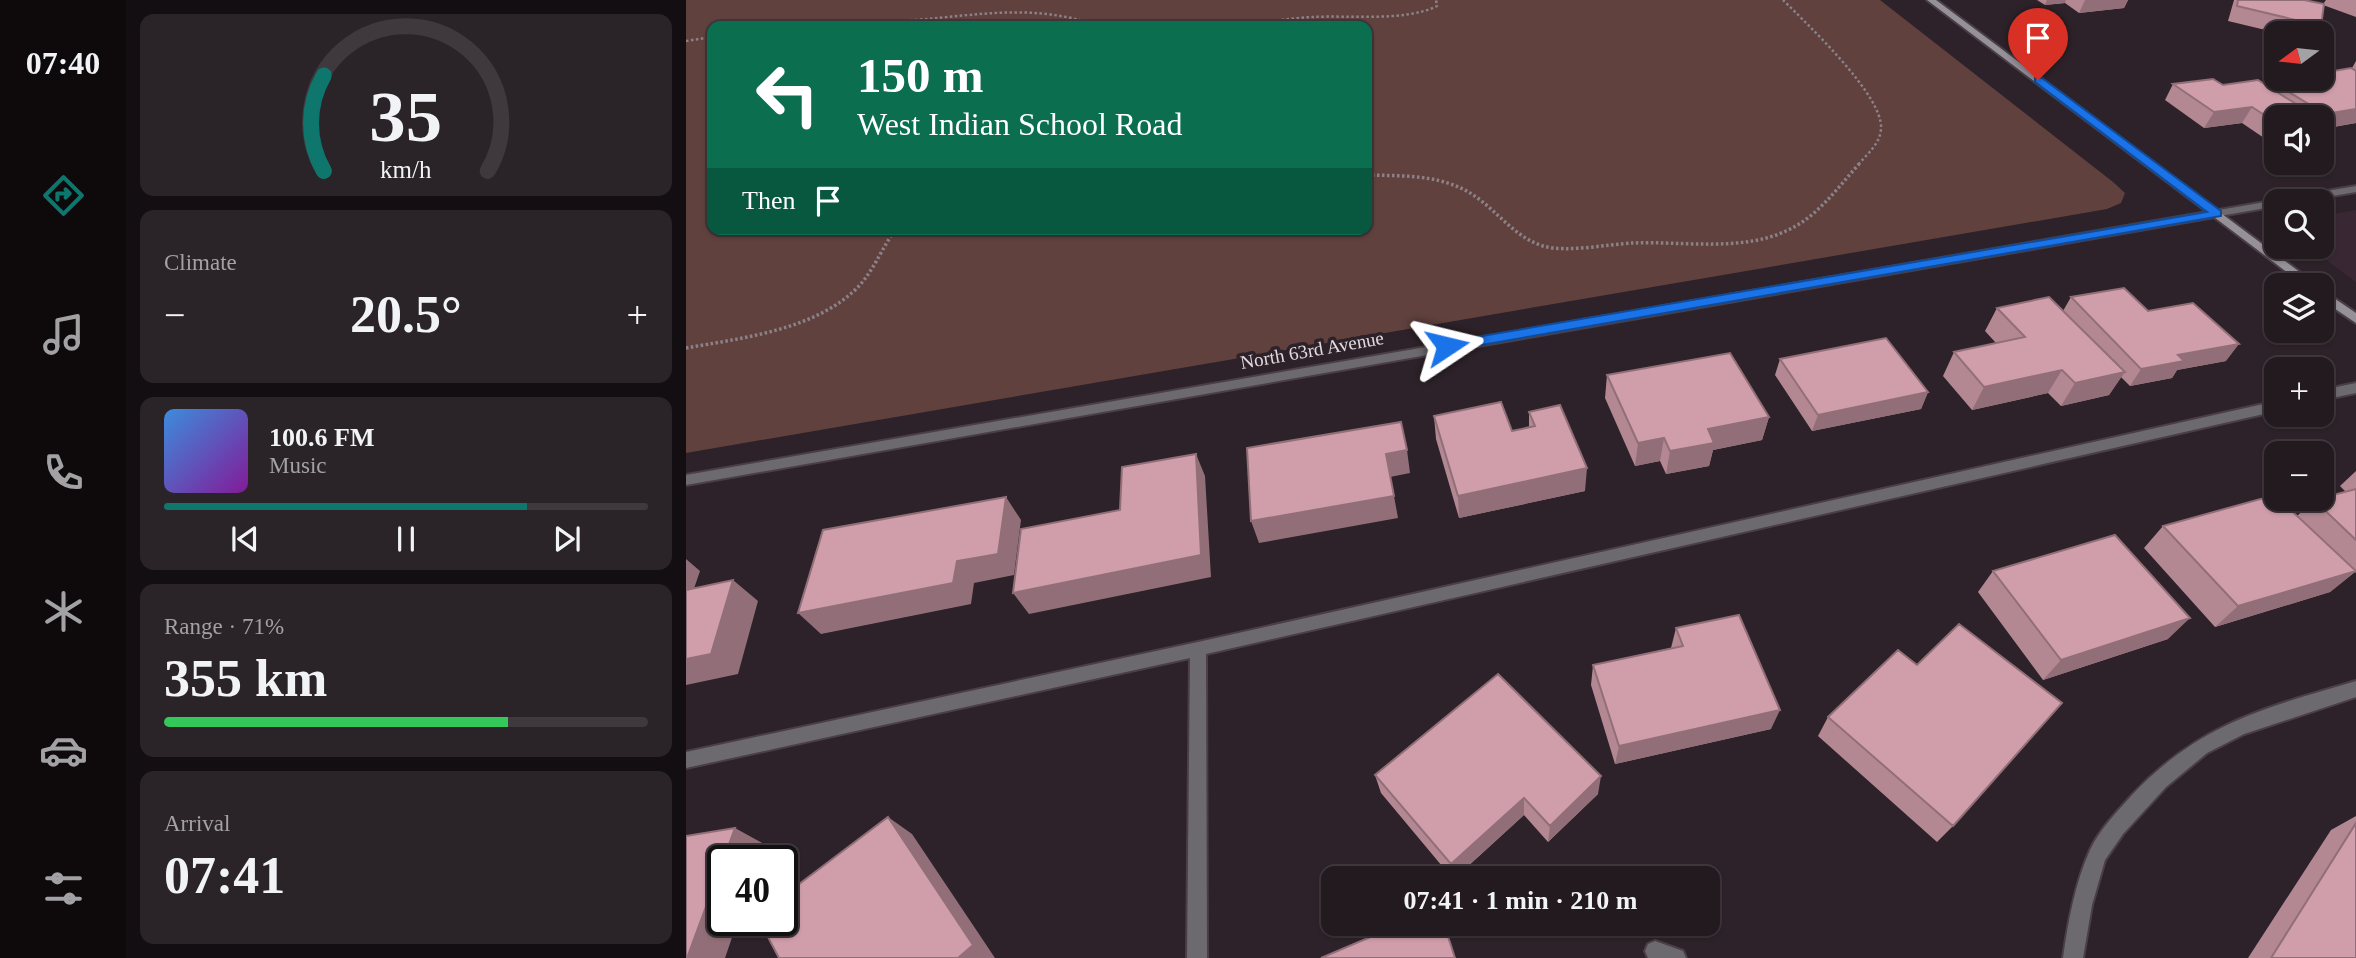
<!DOCTYPE html>
<html lang="en">
<head>
<meta charset="utf-8">
<style>
  :root { --surface:#221a1f; --page:#2a2328; --text:#f1f3f6; --muted:#a2a1a4; --line:#3f383d; --accent:#0f766e }
  body { margin:0; font-family:"Times New Roman",serif; background:var(--page); color:var(--text); height:100vh; display:flex; flex-direction:column; font-size:26px; white-space:nowrap }
  * { box-sizing:border-box; margin:0 }
  p { font-size:23px; color:var(--muted) }
  .icon { flex:none; width:38px; height:38px; fill:none; stroke:currentColor; stroke-width:2; stroke-linecap:round; stroke-linejoin:round }
  .map { position:relative; flex:1; overflow:hidden }
  .drawer { display:flex; flex-direction:column; gap:14px; padding:14px; background:#130e11; width:560px }
  .drawer>* { flex:none }
  .guide { position:absolute; left:21px; top:21px; width:665px; height:214px; border-radius:14px; box-shadow:0 2px 5px #0004,0 0 0 2px var(--line); background:#0b6e4f; color:#fff; overflow:hidden }
  .needle { width:46px; rotate:255deg }
  .controls { position:absolute; left:1578px; top:21px; display:grid; gap:14px }
  .controls a { display:grid; place-items:center; width:70px; height:70px; border-radius:14px; background:var(--surface); box-shadow:0 2px 5px #0004,0 0 0 2px var(--line); font-size:35px }
  .speed { position:absolute; left:21px; top:845px; display:flex; gap:14px; font-size:35px; font-weight:700; text-align:center }
  .speed>* { display:grid; place-content:center; width:91px; height:91px; border-radius:50%; background:var(--surface); box-shadow:0 2px 5px #0004,0 0 0 2px var(--line); line-height:1 }
  .speed .limit { border:4px solid #111; border-radius:10px; background:#fff; color:#111 }
  .pin { position:absolute; display:grid; place-items:center; width:60px; height:60px; color:#fff; margin:-72px -30px; border-radius:50% 50% 50% 0; rotate:-45deg; box-shadow:0 0 7px #0007 }
  .pin .icon { rotate:45deg }
  .me { position:absolute; width:77px; margin:-38px; rotate:80deg; stroke-linejoin:round; filter:drop-shadow(0 0 5px #0008) }
  .turn { display:flex; align-items:center; gap:24px; height:147px; padding:0 35px; font-size:32px }
  .turn .icon { width:91px; height:91px; stroke-width:2.5 }
  .turn b { display:block; font-size:49px; line-height:60px }
  .then { display:flex; align-items:center; height:66px; padding:0 35px; background:#0003; gap:14px; font-size:26px }
  .big { font-size:52px; font-weight:800; line-height:1.1 }
  .drawer .card { flex:1; display:flex; flex-direction:column; justify-content:center; gap:10px; min-width:0; padding:0 24px; border-radius:14px; background:var(--page) }
  .drawer .dial { align-items:center; gap:0 }
  .dial svg { height:182px; overflow:visible; fill:none; stroke:var(--line); stroke-width:7; stroke-linecap:round; text-anchor:middle }
  .dial text { fill:var(--text); stroke:none }
  .song { display:flex; align-items:center; gap:21px }
  .cover { width:84px; height:84px; border-radius:10px; background:linear-gradient(135deg,hsl(210 70% 55%),hsl(290 70% 35%)) }
  .played { height:7px; border-radius:4px; background:linear-gradient(90deg,var(--accent) 75%,var(--line) 75%) }
  .keys { display:flex; justify-content:space-around; direction:ltr }
  .heat { display:flex; justify-content:space-between; align-items:center; font-size:38px; direction:ltr }
  .charge { height:10px; border-radius:5px; background:linear-gradient(90deg,#34c759 71%,var(--line) 0) }
  .trip { position:absolute; left:635px; top:866px; width:399px; height:70px; border-radius:14px; background:var(--surface); box-shadow:0 2px 5px #0004,0 0 0 2px var(--line); font-weight:800; line-height:70px; text-align:center }
  main { display:flex; flex:1; min-height:0 }
  .dock { display:flex; flex-direction:column; width:126px; justify-content:space-around; align-items:center; background:#0e0a0c; color:var(--muted) }
  .dock .icon { width:49px; height:49px }
  .dock .on { color:var(--accent) }
  .dock b { font-size:32px; color:var(--text) }
  .map>svg:first-child { display:block }
</style>
</head>
<body>
<main>
<nav class="dock">
<b>07:40</b>
<svg class="icon on" aria-label="directions" viewBox="0 0 24 24"><path d="M12 3l9 9-9 9-9-9zM9 14v-3h6M13 9l2 2-2 2"/></svg>
<svg class="icon" aria-label="music" viewBox="0 0 24 24"><path d="M9 18V5l10-2v13"/><circle cx="6" cy="18" r="3"/><circle cx="16" cy="16" r="3"/></svg>
<svg class="icon" aria-label="phone" viewBox="0 0 24 24"><path d="M5 4h4l2 5-3 2q2 4 5 5l2-3 5 2v4C11 20 4 13 5 4z"/></svg>
<svg class="icon" aria-label="climate" viewBox="0 0 24 24"><path d="M12 3v18M4 7l16 10M4 17L20 7"/></svg>
<svg class="icon" aria-label="car" viewBox="0 0 24 24"><path d="M5 17H2v-5l4-1 3-4h7l3 4 3 1v5h-3M9 17h6M6 11h13"/><circle cx="7" cy="17" r="2"/><circle cx="17" cy="17" r="2"/></svg>
<svg class="icon" aria-label="filters" viewBox="0 0 24 24"><path d="M4 7h16M4 17h16"/><circle cx="9" cy="7" r="2"/><circle cx="15" cy="17" r="2"/></svg>
</nav>
<section class="drawer">
<div class="card dial"><svg viewBox="0 0 100 80">
<path d="M14 69A42 42 0 1 1 86 69"/>
<path d="M14 69A42 42 0 0 1 14 27" stroke="#0f766e"/>
<text x="50" y="56" font-size="32" font-weight="700">35</text>
<text x="50" y="72" font-size="11">km/h</text>
</svg></div>
<div class="card"><p>Climate</p>
<div class="heat"><a>−</a><b class="big">20.5°</b><a>+</a></div>
</div>
<div class="card">
<div class="song"><i class="cover"></i><div><b>100.6 FM</b><p>Music</p></div></div>
<div class="played"></div>
<div class="keys"><svg class="icon" aria-label="previous" viewBox="0 0 24 24"><path d="M18 5L8 12l10 7zM5 5v14"/></svg><svg class="icon" aria-label="pause" viewBox="0 0 24 24"><path d="M8 5v14M16 5v14"/></svg><svg class="icon" aria-label="next" viewBox="0 0 24 24"><path d="M6 5l10 7-10 7zM19 5v14"/></svg></div>
</div>
<div class="card"><p>Range · 71%</p><b class="big">355 km</b><div class="charge"></div></div>
<div class="card"><p>Arrival</p><b class="big">07:41</b></div>
</section>
<div class="map">
<svg width="1670" height="958" viewBox="0 0 1670 958">
  <rect width="100%" height="100%" fill="#2d2229"/>
  <!-- built -->
  <path fill="#392834" d="M1670,210V282L1623,247H1636V216Z"/>
  <!-- green -->
  <path fill="#60413e" fill-rule="evenodd" d="M0,0H1194L1427,182L1439,193L1435,203L1421,209L0,453ZM26,26H681V229H26Z"/>
  <g fill="none" stroke-linecap="round" stroke-linejoin="round">
    <defs>
      <path id="service" d="M1670,383V393L1636,400V390Z
        M1591,401V411L520,654L521,958H501L504,658L0,768V752L512,642Z"/>
      <path id="minor" d="M1670,681V697L1558,734L1521,753L1480,787L1437,834L1419,860L1406,905L1397,958H1377C1382,922 1389,883 1404,850C1414,829 1431,812 1446,795C1514,723 1579,708 1670,681Z
        M969,941L997,951L1000,958H962L959,951L962,944Z"/>
      <path id="tertiary" d="M1670,186V192L1617,201H1591V206L0,485V475L1591,200L1595,201L1600,198Z"/>
      <path id="secondary" d="M1241,0H1250L1631,285H1618Z
        M1636,290L1670,313V323L1636,300Z"/>
    </defs>
    <!-- service casing -->
    <use href="#service" stroke="#4a3f46" stroke-width="4"/>
    <!-- minor casing -->
    <use href="#minor" stroke="#4a3f46" stroke-width="4"/>
    <!-- tertiary casing -->
    <use href="#tertiary" stroke="#4a3f46" stroke-width="4"/>
    <!-- secondary casing -->
    <use href="#secondary" stroke="#4a3f46" stroke-width="4"/>
    <!-- path-far1 -->
    <path stroke="#8b8288" stroke-width="2.5" stroke-dasharray="2.5 2.5" stroke-linecap="butt" d="M1097,0C1121,24 1198,96 1195,129C1194,144 1181,154 1172,165
      M104,26C145,24 187,23 228,20C296,15 346,3 414,26
      M551,26C576,23 602,18 627,17C663,15 719,22 751,6L750,0
      M0,41L26,37"/>
    <!-- path -->
    <path stroke="#8b8288" stroke-width="3.5" stroke-dasharray="2.5 2.5" stroke-linecap="butt" d="M681,175C720,176 760,174 793,199C814,215 831,238 857,246C881,253 922,244 947,243C997,241 1054,252 1100,231C1132,217 1151,188 1174,163
      M0,348C56,338 129,330 171,288C188,271 196,247 210,229"/>
    <!-- service -->
    <use href="#service" fill="#6d6a6f" fill-rule="evenodd"/>
    <!-- minor -->
    <use href="#minor" fill="#6d6a6f" fill-rule="evenodd"/>
    <!-- tertiary -->
    <use href="#tertiary" fill="#6d6a6f" fill-rule="evenodd"/>
    <!-- secondary -->
    <use href="#secondary" fill="#969098" fill-rule="evenodd"/>
  </g>
  <!-- wall -->
  <path fill="#b38893" d="M1351,0H1442L1438,8L1393,13L1379,3L1359,5Z
    M1548,0H1618L1637,4L1640,0H1670V17L1637,5L1635,26L1631,33H1592L1542,21Z
    M1670,61V123L1636,129V117H1591V136L1578,138L1556,123L1518,128L1479,100L1487,84L1537,85L1593,93L1602,79H1636L1667,70L1668,69L1666,68Z
    M1385,297L1462,311L1540,361L1491,370L1486,378L1444,386L1435,377L1423,395L1375,406L1362,393L1286,410L1257,376L1268,352L1310,343L1299,331L1311,308L1377,311Z
    M1094,359L1242,392L1235,409L1126,431L1089,375Z
    M921,375L1083,417L1076,440L1027,450L1023,466L980,474L974,461L949,466L919,398Z
    M843,412L899,491L773,518L750,439L748,416L826,431L843,427Z
    M1670,471V573L1669,572L1644,592L1529,627L1458,548L1477,526L1611,516L1628,500L1660,492L1654,486Z
    M1307,571L1482,639L1357,680L1292,592Z
    M990,628L1085,729L929,764L905,685L907,665L985,648Z
    M1142,717L1267,826L1251,842L1132,736Z
    M689,775L912,794L862,842L838,815L769,878H766L695,793Z
    M1670,816V958H1562L1645,830Z"/>
  <!-- shaded-wall -->
  <path fill="#926f78" d="M1361,0H1380L1379,3L1359,5Z
    M1399,0H1442L1438,8L1393,13Z
    M1566,107L1556,123L1518,128L1528,112Z
    M1670,109V123L1636,129V118L1639,114Z
    M1589,122H1591V136L1578,138Z
    M1553,344L1540,361L1491,370L1486,378L1444,386L1455,369L1492,355Z
    M1376,370L1362,393L1286,410L1298,387Z
    M1439,372L1423,395L1375,406L1389,383Z
    M1242,392L1235,409L1126,431L1132,415Z
    M1083,417L1076,440L1027,450L1023,466L980,474L984,451L1022,429Z
    M978,438L974,461L949,466L952,443Z
    M721,450L724,473L704,477L700,454Z
    M510,454L519,476L525,577L343,614L327,593Z
    M901,468L899,491L773,518L772,496Z
    M708,496L712,518L573,543L565,521Z
    M320,497L335,520L328,575L288,583L285,604L135,634L112,613L271,561Z
    M0,559L14,571L0,612Z
    M1670,571L1644,592L1529,627L1552,606Z
    M47,580L72,601L52,674L0,685V659Z
    M1504,618L1482,639L1357,680L1375,660Z
    M1094,710L1085,729L929,764L933,746Z
    M915,776L912,794L862,842L864,826Z
    M838,798V815L769,878H767L765,864Z
    M202,817L226,834L309,958H272Z
    M49,828L78,844L72,861H37V920H52L39,958H1Z"/>
  <!-- building -->
  <path fill="#d09eab" stroke="#926f78" stroke-width="2" d="M1552,0H1618L1638,4L1635,26L1551,6Z
    M1665,68L1670,71V109L1639,114L1598,89L1616,86L1605,79H1636V73Z
    M1527,79L1537,85L1572,80L1629,116L1591,117V122H1589L1566,107L1528,112L1487,84Z
    M1438,288L1462,311L1507,303L1553,344L1492,355L1498,361L1455,369L1385,297Z
    M1363,297L1439,372L1389,383L1376,370L1298,387L1268,352L1339,337L1311,308Z
    M1200,338L1242,392L1132,415L1094,359Z
    M1044,353L1083,417L1022,429L1028,443L984,451L978,438L952,443L921,375Z
    M815,402L826,431L849,426L843,412L874,405L901,468L772,496L748,416Z
    M715,422L721,450L700,454L708,496L565,521L561,448Z
    M510,454L515,555L327,593L335,529L434,510L436,467Z
    M1670,489V540L1628,500Z
    M1589,495L1591,496V499H1593L1670,571L1552,606L1477,526Z
    M320,497L312,554L271,561L267,583L112,613L137,530Z
    M1429,535L1504,618L1375,660L1307,571Z
    M47,580L25,654L0,659V590Z
    M1053,615L1094,710L933,746L907,665L997,646L990,628Z
    M1273,624L1376,703L1267,826L1142,717L1212,650L1231,665Z
    M812,674L915,776L864,826L838,798L765,864L689,775Z
    M202,817L287,945L272,958H93L73,920H96V897Z
    M1670,823V958H1585Z
    M49,828L1,958H0V836Z
    M715,924H758L769,958H635Z"/>
  <!-- route -->
  <path fill="#1a73e8" stroke="#114b97" stroke-width="2" d="M1349,78H1356L1535,211V216L761,351L754,346L761,342L1521,212L1349,82Z"/>
  <g text-anchor="middle" dominant-baseline="central" stroke-width="7" stroke-linejoin="round" paint-order="stroke">
    <!-- street labels -->
    <g font-size="19" fill="#e2dadf" stroke="#2d2229">
      <text transform="translate(626 350) rotate(-10)">North 63rd Avenue</text>
    </g>
  </g>
</svg>
<div class="controls">
<a><svg class="needle" viewBox="-14 -14 28 28"><path d="M0-13l5 13h-10z" fill="#e53935"/><path d="M0 13l5-13h-10z" fill="#a2a1a4"/></svg></a>
<a><svg class="icon" aria-label="sound" viewBox="0 0 24 24"><path d="M4 9h4l5-4v14l-5-4H4zM17 9q2 3 0 6"/></svg></a>
<a><svg class="icon" aria-label="search" viewBox="0 0 24 24"><circle cx="10" cy="10" r="6"/><path d="M15 15l6 6"/></svg></a>
<a><svg class="icon" aria-label="layers" viewBox="0 0 24 24"><path d="M12 4l9 5-9 5-9-5zM3 14l9 5 9-5"/></svg></a>
<a>+</a>
<a>−</a>
</div>
<div class="speed"><div class="limit">40</div></div>
<div class="pin" style="left:1352px;top:80px;background:#d93025"><svg class="icon" aria-label="arrive" viewBox="0 0 24 24"><path d="M6 21V4h12l-3 4 3 4H6"/></svg></div>
<svg class="me" style="left:761px;top:346px" viewBox="-20 -20 40 40"><path d="M0-17L14 15 0 8-14 15z" fill="#1a73e8" stroke="#fff" stroke-width="4"/></svg>
<div class="trip">07:41 · 1 min · 210 m</div>
<div class="guide">
<div class="turn"><svg class="icon" aria-label="left" viewBox="0 0 24 24"><path d="M17 20v-9H6M10 6l-5 5 5 5"/></svg><div><b>150 m</b>West Indian School Road</div></div>
<div class="then">Then<svg class="icon" aria-label="arrive" viewBox="0 0 24 24"><path d="M6 21V4h12l-3 4 3 4H6"/></svg></div>
</div>
</div>
</main>
</body>
</html>
